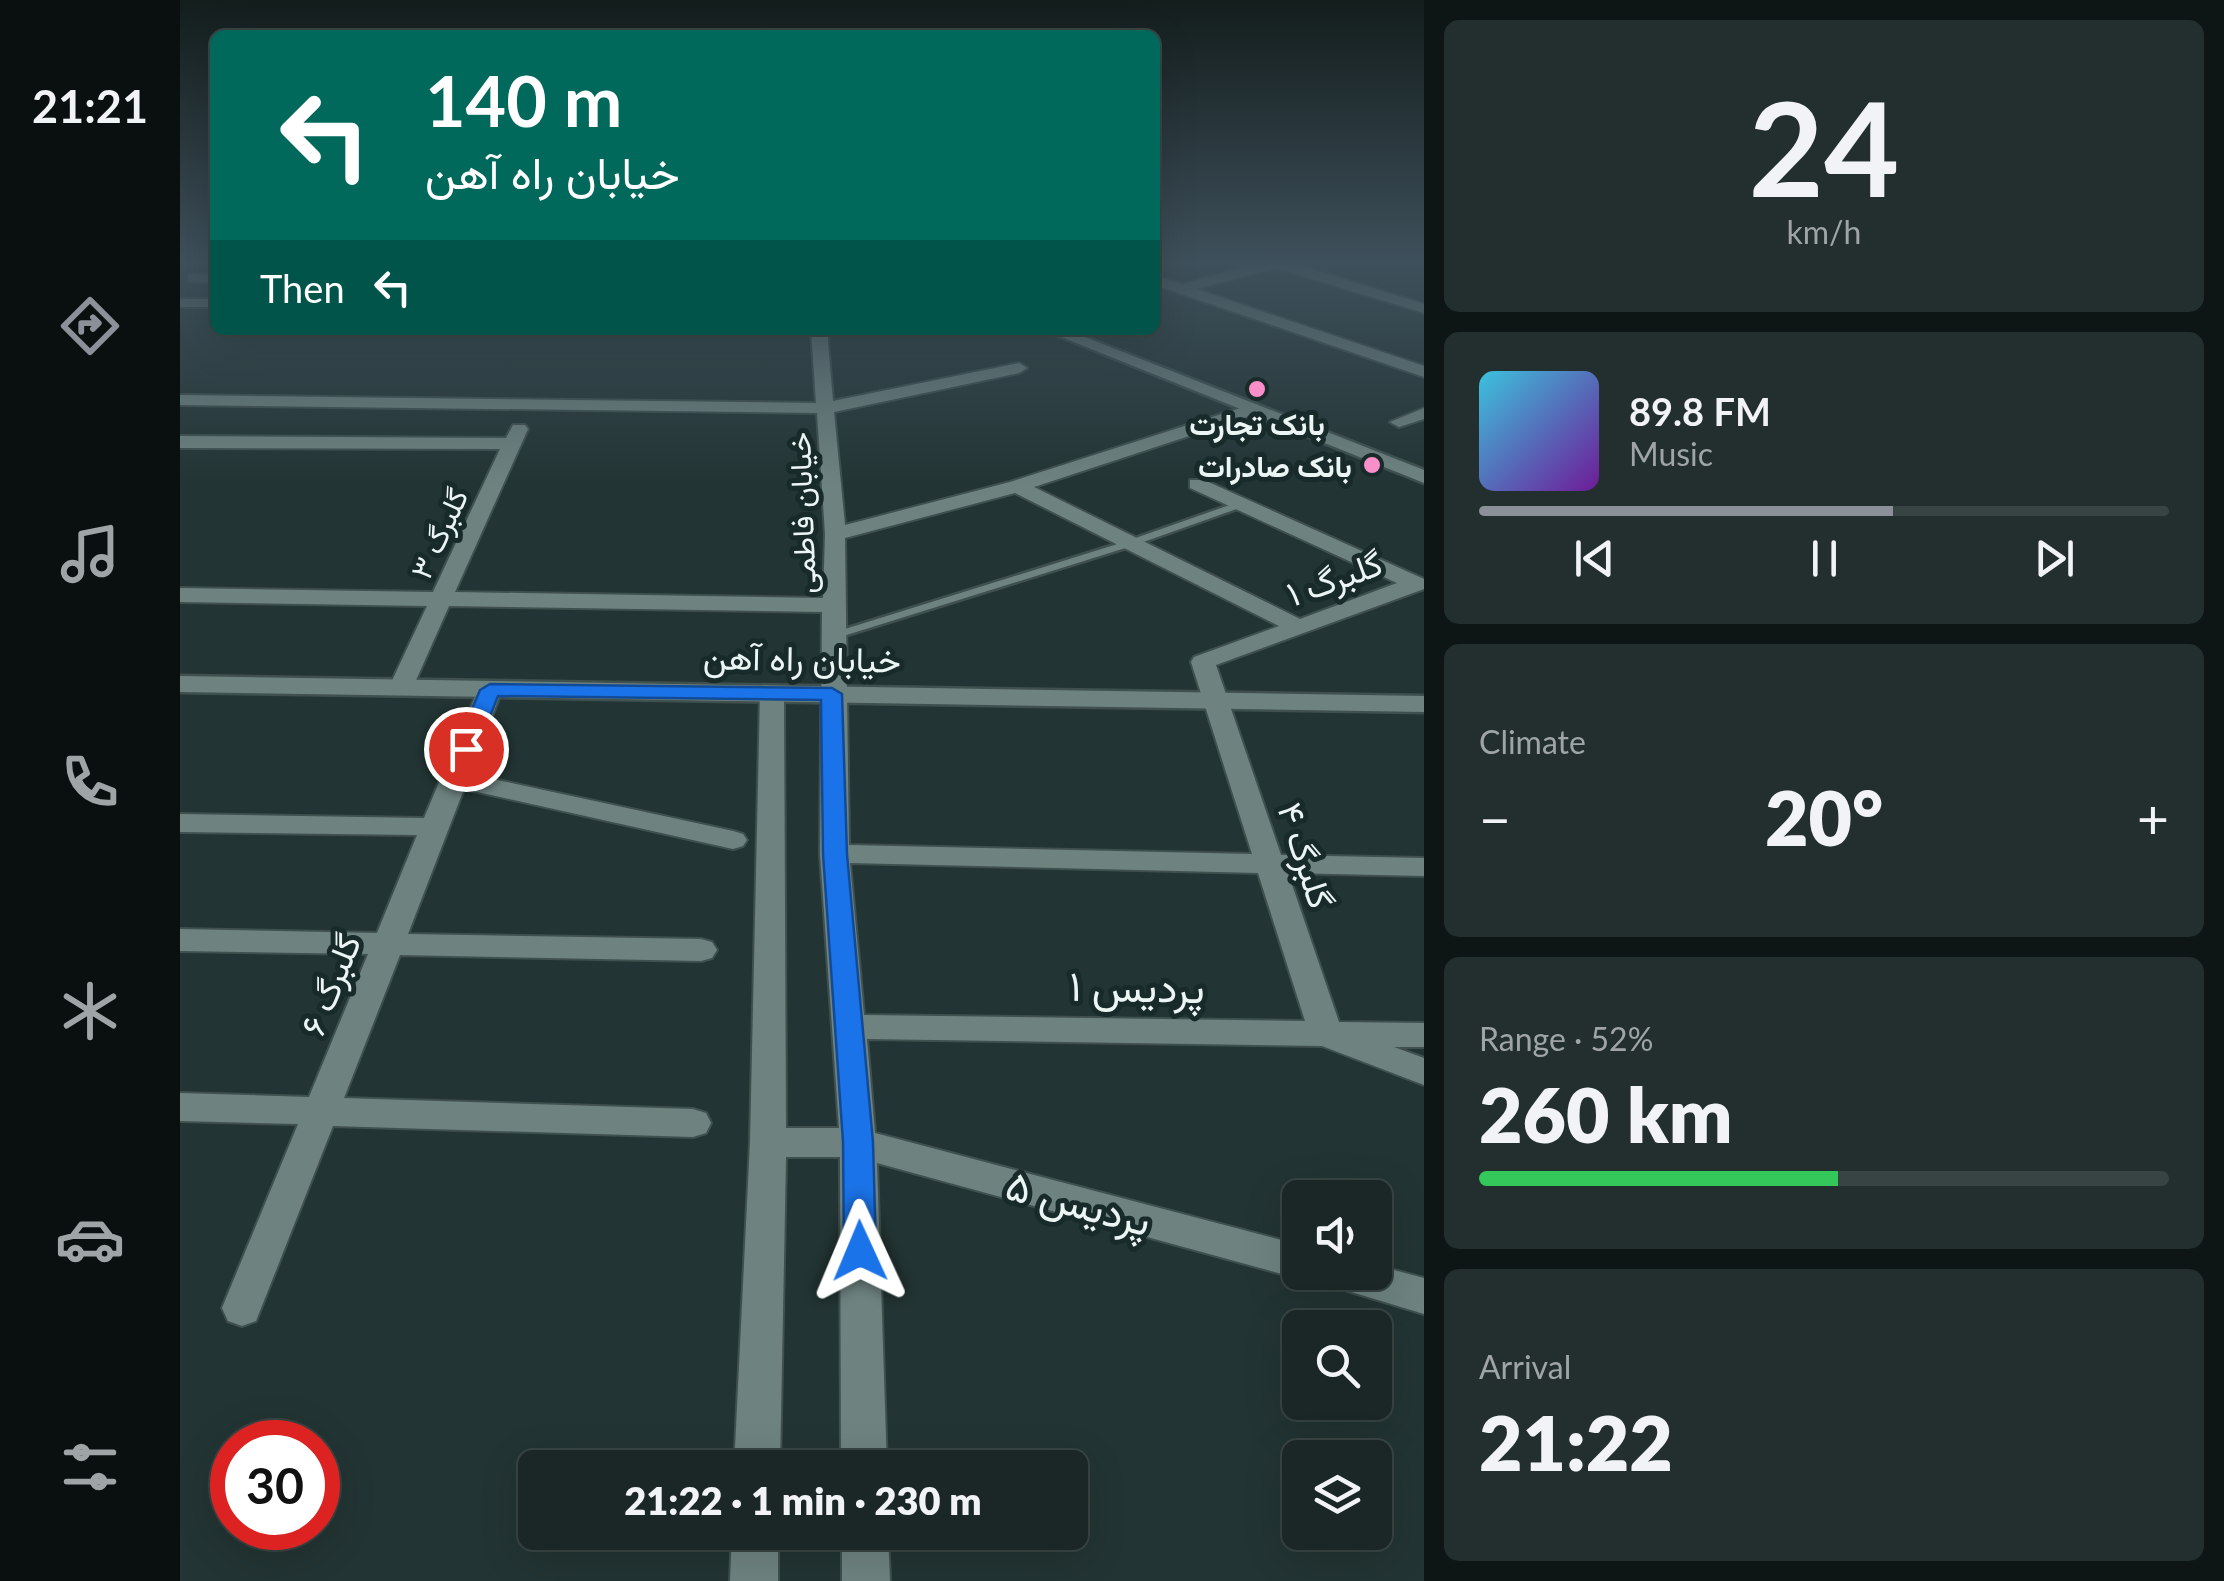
<!DOCTYPE html>
<html lang="en">
<head>
<meta charset="utf-8">
<style>
  :root { --surface:#1a2726; --page:#232f2e; --text:#f1f3f6; --muted:#9fa5a7; --line:#384443; --accent:#8c9099 }
  body { margin:0; font-family:Lato,Vazirmatn,sans-serif; background:var(--page); color:var(--text); height:100vh; display:flex; flex-direction:column; font-size:38px; white-space:nowrap }
  * { box-sizing:border-box; margin:0 }
  p { font-size:32px; color:var(--muted) }
  .icon { flex:none; width:55px; height:55px; fill:none; stroke:currentColor; stroke-width:2; stroke-linecap:round; stroke-linejoin:round }
  .map { position:relative; flex:1; overflow:hidden }
  .details { display:flex; flex-direction:column; gap:20px; padding:20px; background:#0e1515; width:800px }
  .details>* { flex:none }
  .top-card { position:absolute; left:30px; top:30px; width:950px; height:305px; border-radius:15px; box-shadow:0 10px 40px #0002,0 0 0 2px var(--line); background:#00695c; color:#fff; overflow:hidden }
  .controls { position:absolute; left:1102px; top:1180px; display:grid; gap:20px }
  .controls a { display:grid; place-items:center; width:110px; height:110px; border-radius:15px; background:var(--surface); box-shadow:0 10px 40px #0002,0 0 0 2px var(--line); font-size:50px }
  .speed { position:absolute; left:30px; top:1420px; display:flex; gap:20px; font-size:50px; font-weight:700; text-align:center }
  .speed>* { display:grid; place-content:center; width:130px; height:130px; border-radius:50%; background:var(--surface); box-shadow:0 10px 40px #0002,0 0 0 2px var(--line); line-height:1 }
  .speed .limit { border:15px solid #d22; background:#fff; color:#111 }
  .pin { position:absolute; display:grid; place-items:center; width:85px; height:85px; color:#fff; margin:-42px; border:5px solid #fff; border-radius:50%; box-shadow:0 2px 10px #0007 }
  .me { position:absolute; width:110px; margin:-55px; rotate:359deg; stroke-linejoin:round; filter:drop-shadow(0 0 8px #0008) }
  .turn { display:flex; align-items:center; gap:35px; height:210px; padding:0 50px; font-size:45px }
  .turn .icon { width:130px; height:130px; stroke-width:2.5 }
  .turn b { display:block; font-size:70px; line-height:85px }
  .then { display:flex; align-items:center; height:95px; padding:0 50px; background:#0003; gap:20px; font-size:38px }
  .big { font-size:75px; font-weight:800; line-height:1.1 }
  .details .card { flex:1; display:flex; flex-direction:column; justify-content:center; gap:15px; min-width:0; padding:0 35px; border-radius:15px; background:var(--page) }
  .details .dial { align-items:center; gap:0 }
  .dial b { font-size:130px; line-height:1 }
  .song { display:flex; align-items:center; gap:30px }
  .cover { width:120px; height:120px; border-radius:15px; background:linear-gradient(135deg,hsl(190 70% 55%),hsl(280 70% 35%)) }
  .played { height:10px; border-radius:5px; background:linear-gradient(90deg,var(--accent) 60%,var(--line) 60%) }
  .keys { display:flex; justify-content:space-around; direction:ltr }
  .heat { display:flex; justify-content:space-between; align-items:center; font-size:55px; direction:ltr }
  .charge { height:15px; border-radius:8px; background:linear-gradient(90deg,#34c759 52%,var(--line) 0) }
  .trip { position:absolute; left:338px; top:1450px; width:570px; height:100px; border-radius:15px; background:var(--surface); box-shadow:0 10px 40px #0002,0 0 0 2px var(--line); font-weight:800; line-height:100px; text-align:center }
  main { display:flex; flex:1; min-height:0 }
  .tab-bar { display:flex; flex-direction:column; width:180px; justify-content:space-around; align-items:center; background:#0a100f; color:var(--muted) }
  .tab-bar .icon { width:70px; height:70px }
  .tab-bar .current { color:var(--accent) }
  .tab-bar b { font-size:45px; color:var(--text) }
  .map>svg:first-child { display:block }
</style>
</head>
<body>
<main>
<nav class="tab-bar">
<b>21:21</b>
<svg class="icon current" aria-label="directions" viewBox="0 0 24 24"><path d="M12 3l9 9-9 9-9-9zM9 14v-3h6M13 9l2 2-2 2"/></svg>
<svg class="icon" aria-label="music" viewBox="0 0 24 24"><path d="M9 18V5l10-2v13"/><circle cx="6" cy="18" r="3"/><circle cx="16" cy="16" r="3"/></svg>
<svg class="icon" aria-label="phone" viewBox="0 0 24 24"><path d="M5 4h4l2 5-3 2q2 4 5 5l2-3 5 2v4C11 20 4 13 5 4z"/></svg>
<svg class="icon" aria-label="climate" viewBox="0 0 24 24"><path d="M12 3v18M4 7l16 10M4 17L20 7"/></svg>
<svg class="icon" aria-label="car" viewBox="0 0 24 24"><path d="M5 17H2v-5l4-1 3-4h7l3 4 3 1v5h-3M9 17h6M6 11h13"/><circle cx="7" cy="17" r="2"/><circle cx="17" cy="17" r="2"/></svg>
<svg class="icon" aria-label="filters" viewBox="0 0 24 24"><path d="M4 7h16M4 17h16"/><circle cx="9" cy="7" r="2"/><circle cx="15" cy="17" r="2"/></svg>
</nav>
<div class="map">
<svg width="1244" height="1581" viewBox="0 0 1244 1581">
  <rect width="100%" height="100%" fill="#223433"/>
  <g fill="none" stroke-linecap="round" stroke-linejoin="round">
    <defs>
      <path id="lane" d="M1048,262H1059L1077,270L1072,271Z
        M1061,501L1066,504L1065,506L955,545L657,638H649L647,636L649,634L947,541Z"/>
      <path id="street" d="M1085,262H1110L1244,304V313L1096,268L1016,289L1244,366V377L975,285V276L1002,284Z
        M13,274L35,275V283L8,281V275Z
        M0,299H35V307H0Z
        M631,330H647L653,401L839,363L847,368L839,373L654,412L665,525L830,482L1073,404L1079,405V413L854,487L1120,619L1217,583L1010,488V480H1024L1244,579V589L1036,665L1101,855L1244,858V876L1108,873L1159,1022L1244,1023V1047H1214L1244,1058V1085L1142,1046L687,1039L695,1133L1120,1245V1272H1135L1120,1279L697,1163L707,1468H661L660,1157H606L600,1468H554L570,1142L580,694L592,687L604,694L606,1128H659L640,854L642,612L269,606L233,687L221,694L212,692L209,687L247,606L0,602V588L253,592L320,449L0,448V436L326,438L333,425H345L348,429L275,592L643,598L645,534L637,413L0,405V395L636,403ZM835,493L1099,626L1014,657L1011,662L1072,854L669,845L665,538ZM670,863L1078,873L1125,1021L684,1015Z
        M1244,408V419L1219,427L1210,422Z
        M310,683L322,690L290,774L553,831L563,834L567,840L563,846L553,849L284,789L228,934L521,939L532,942L537,950L532,958L521,961L220,955L164,1098L513,1109L526,1113L531,1123L526,1133L513,1137L153,1126L76,1321L62,1326L48,1321L42,1308L118,1124L0,1121V1093L129,1097L188,954L0,951V929L197,933L237,835L0,832V814L244,818L298,690Z
        M1195,1265L1244,1278V1314L1145,1284L1139,1272H1195Z
        M552,1532H598V1581H550Z
        M662,1532H708L710,1581H662Z"/>
      <path id="secondary" d="M864,330H887L1244,470V483Z
        M0,676L1244,696V712L0,692Z"/>
    </defs>
    <!-- lane casing -->
    <use href="#lane" stroke="#3f504e" stroke-width="5"/>
    <!-- street casing -->
    <use href="#street" stroke="#3f504e" stroke-width="4"/>
    <!-- secondary casing -->
    <use href="#secondary" stroke="#3f504e" stroke-width="5"/>
    <!-- lane -->
    <use href="#lane" fill="#6e8380" fill-rule="evenodd"/>
    <!-- street -->
    <use href="#street" fill="#6e8380" fill-rule="evenodd"/>
    <!-- secondary -->
    <use href="#secondary" fill="#6e8380" fill-rule="evenodd"/>
  </g>
  <!-- sky -->
  <linearGradient id="sky" x2="0" y2="1"><stop stop-color="#131d1c"/><stop offset="0.54" stop-color="#3e505b"/><stop offset="1" stop-color="#3e505b" stop-opacity="0"/></linearGradient>
  <rect width="1244" height="484" fill="url(#sky)"/>
  <!-- route -->
  <path fill="#1a73e8" stroke="#114b97" stroke-width="2.5" d="M310,684L652,688L662,694L667,854L693,1142L696,1251L692,1261L680,1265L668,1261L664,1251L663,1142L643,854L641,700L318,696L297,749L294,754H278L275,749L300,690Z"/>
  <!-- markers -->
  <g fill="#f98fca" stroke="#182a29" stroke-width="4">
    <circle cx="1077" cy="389" r="10"/>
    <circle cx="1192" cy="465" r="10"/>
  </g>
  <g text-anchor="middle" dominant-baseline="central" stroke-width="10" stroke-linejoin="round" paint-order="stroke">
    <!-- far-poi labels -->
    <g font-size="30" font-weight="bold" fill="#eaf5f4" stroke="#182a29">
      <text x="1077" y="423">بانک تجارت</text>
      <text x="1172" y="465" text-anchor="end">بانک صادرات</text>
    </g>
    <!-- far-street labels -->
    <g font-size="30" fill="#eaf5f4" stroke="#182a29">
      <text transform="translate(621 513) rotate(-92)">خیابان فاطمی</text>
      <text transform="translate(258 533) rotate(-65)">گلبرگ ۳</text>
    </g>
    <!-- street labels -->
    <g font-size="35" fill="#eaf5f4" stroke="#182a29">
      <text transform="translate(1154 577) rotate(-20)">گلبرگ ۱</text>
      <text transform="translate(622 657) rotate(1)">خیابان راه آهن</text>
      <text transform="translate(1127 855) rotate(72)">گلبرگ ۴</text>
      <text transform="translate(149 984) rotate(-68)">گلبرگ ۶</text>
    </g>
    <!-- near-street labels -->
    <g font-size="42" fill="#eaf5f4" stroke="#182a29">
      <text transform="translate(957 986) rotate(1)">پردیس ۱</text>
      <text transform="translate(899 1202) rotate(15)">پردیس ۵</text>
    </g>
  </g>
</svg>
<div class="controls">
<a><svg class="icon" aria-label="sound" viewBox="0 0 24 24"><path d="M4 9h4l5-4v14l-5-4H4zM17 9q2 3 0 6"/></svg></a>
<a><svg class="icon" aria-label="search" viewBox="0 0 24 24"><circle cx="10" cy="10" r="6"/><path d="M15 15l6 6"/></svg></a>
<a><svg class="icon" aria-label="layers" viewBox="0 0 24 24"><path d="M12 4l9 5-9 5-9-5zM3 14l9 5 9-5"/></svg></a>
</div>
<div class="speed"><div class="limit">30</div></div>
<div class="pin" style="left:286px;top:749px;background:#d93025"><svg class="icon" aria-label="arrive" viewBox="0 0 24 24"><path d="M6 21V4h12l-3 4 3 4H6"/></svg></div>
<svg class="me" style="left:680px;top:1251px" viewBox="-20 -20 40 40"><path d="M0-17L14 15 0 8-14 15z" fill="#1a73e8" stroke="#fff" stroke-width="4"/></svg>
<div class="trip">21:22 · 1 min · 230 m</div>
<div class="top-card">
<div class="turn"><svg class="icon" aria-label="left" viewBox="0 0 24 24"><path d="M17 20v-9H6M10 6l-5 5 5 5"/></svg><div><b>140 m</b>خیابان راه آهن</div></div>
<div class="then">Then<svg class="icon" aria-label="left" viewBox="0 0 24 24"><path d="M17 20v-9H6M10 6l-5 5 5 5"/></svg></div>
</div>
</div>
<section class="details">
<div class="card dial"><b>24</b><p>km/h</p></div>
<div class="card">
<div class="song"><i class="cover"></i><div><b>89.8 FM</b><p>Music</p></div></div>
<div class="played"></div>
<div class="keys"><svg class="icon" aria-label="previous" viewBox="0 0 24 24"><path d="M18 5L8 12l10 7zM5 5v14"/></svg><svg class="icon" aria-label="pause" viewBox="0 0 24 24"><path d="M8 5v14M16 5v14"/></svg><svg class="icon" aria-label="next" viewBox="0 0 24 24"><path d="M6 5l10 7-10 7zM19 5v14"/></svg></div>
</div>
<div class="card"><p>Climate</p>
<div class="heat"><a>−</a><b class="big">20°</b><a>+</a></div>
</div>
<div class="card"><p>Range · 52%</p><b class="big">260 km</b><div class="charge"></div></div>
<div class="card"><p>Arrival</p><b class="big">21:22</b></div>
</section>
</main>
</body>
</html>
